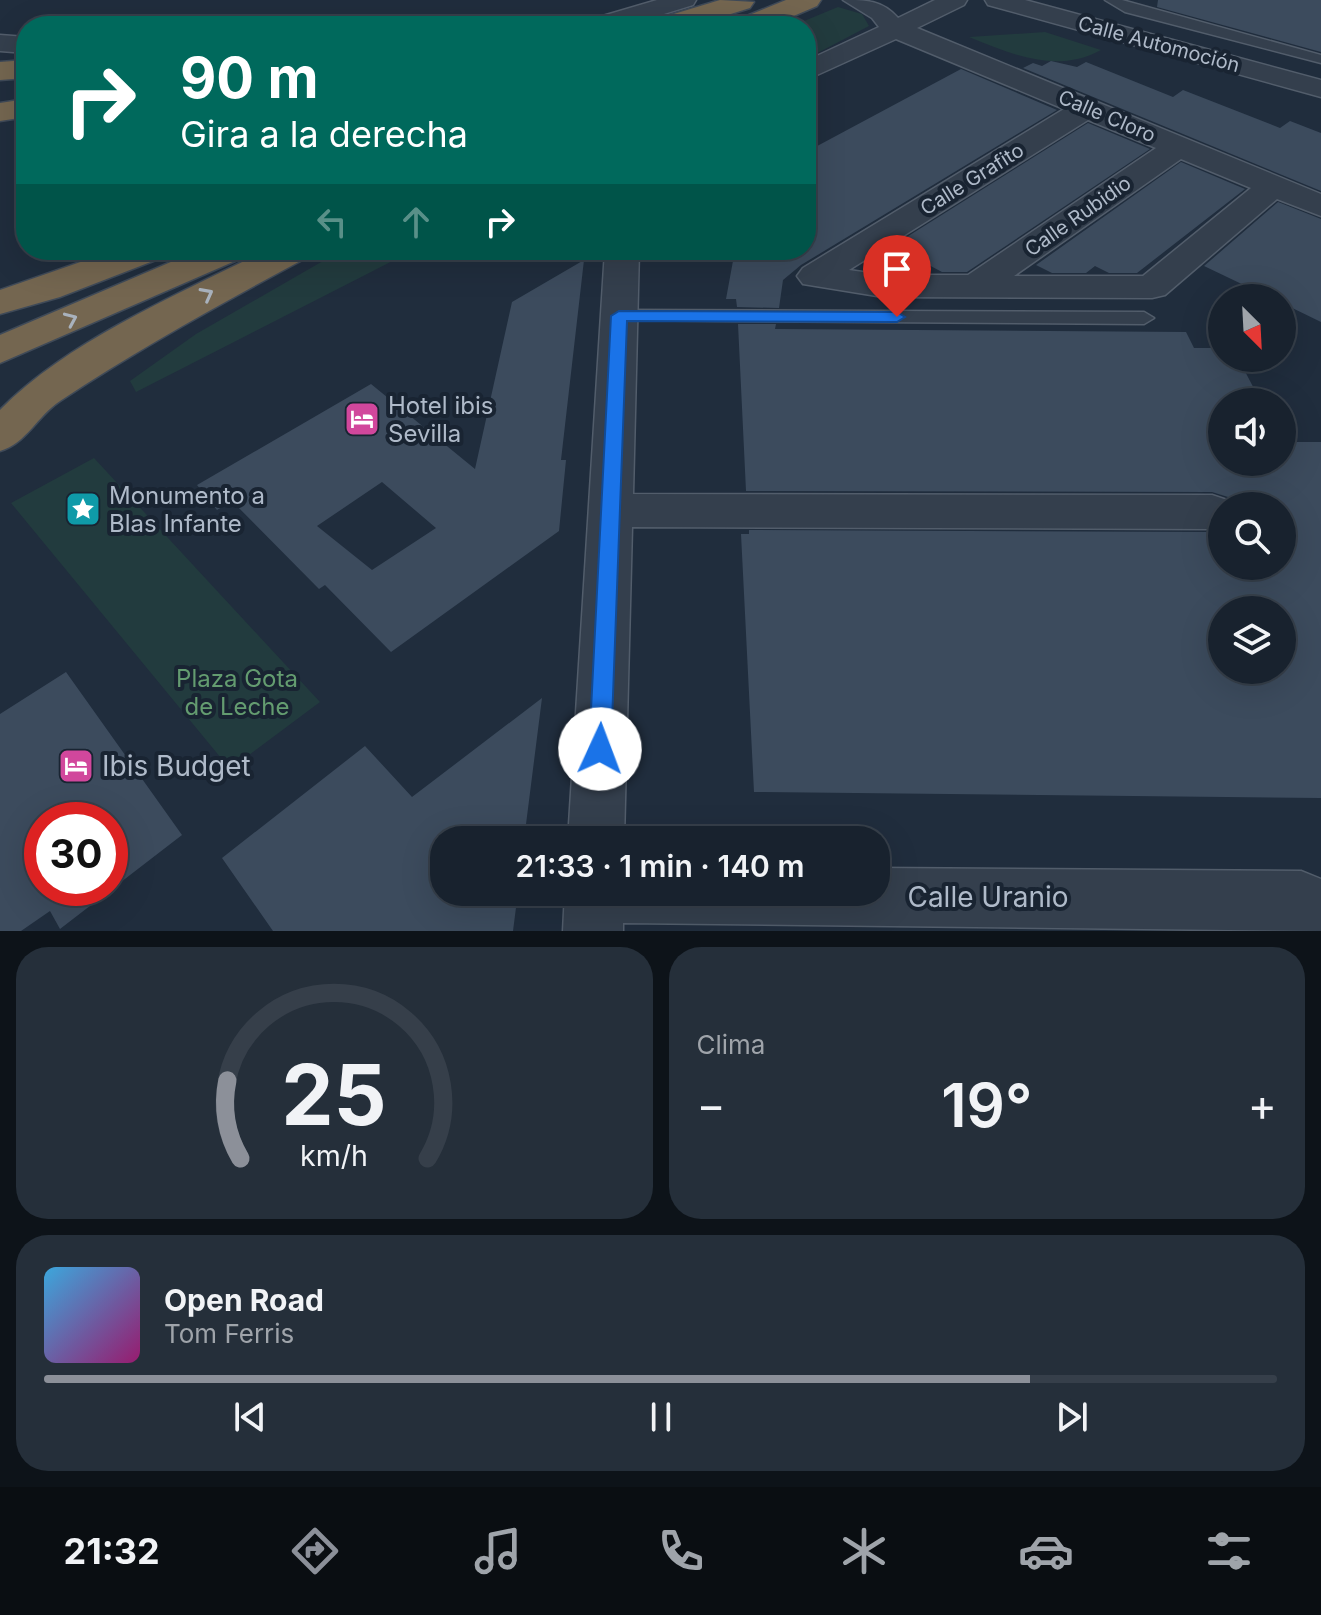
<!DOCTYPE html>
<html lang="es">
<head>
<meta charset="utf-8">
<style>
  :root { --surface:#18222e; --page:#252f3a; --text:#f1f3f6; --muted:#9fa4aa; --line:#363f4a; --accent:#8c9099 }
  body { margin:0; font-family:Inter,sans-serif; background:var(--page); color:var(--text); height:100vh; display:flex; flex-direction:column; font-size:30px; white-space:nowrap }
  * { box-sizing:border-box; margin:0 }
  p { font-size:26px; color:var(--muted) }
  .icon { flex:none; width:44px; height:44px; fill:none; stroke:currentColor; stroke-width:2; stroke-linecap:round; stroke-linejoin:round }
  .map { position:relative; height:931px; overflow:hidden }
  .side { display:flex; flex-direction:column; gap:16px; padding:16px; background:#0d1319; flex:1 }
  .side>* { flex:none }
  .banner { position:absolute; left:16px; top:16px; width:800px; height:244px; border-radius:32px; box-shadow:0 8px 32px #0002,0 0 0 2px var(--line); background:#00695c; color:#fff; overflow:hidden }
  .needle { width:52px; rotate:156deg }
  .fabs { position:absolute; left:1208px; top:284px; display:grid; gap:16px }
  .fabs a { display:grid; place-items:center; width:88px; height:88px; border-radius:50%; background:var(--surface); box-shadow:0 8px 32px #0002,0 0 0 2px var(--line); font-size:40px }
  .speed { position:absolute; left:24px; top:802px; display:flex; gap:16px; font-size:40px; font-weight:700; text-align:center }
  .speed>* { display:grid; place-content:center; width:104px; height:104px; border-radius:50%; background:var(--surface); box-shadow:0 8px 32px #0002,0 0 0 2px var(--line); line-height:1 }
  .speed .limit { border:12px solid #d22; background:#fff; color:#111 }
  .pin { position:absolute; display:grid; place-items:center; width:68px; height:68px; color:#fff; margin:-82px -34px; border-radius:50% 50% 50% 0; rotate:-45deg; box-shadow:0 0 8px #0007 }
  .pin .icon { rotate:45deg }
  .me { position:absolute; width:88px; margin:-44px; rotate:2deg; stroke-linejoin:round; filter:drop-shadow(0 0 6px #0008) }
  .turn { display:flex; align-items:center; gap:28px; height:168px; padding:0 32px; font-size:36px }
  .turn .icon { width:104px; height:104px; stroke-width:2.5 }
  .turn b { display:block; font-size:56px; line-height:68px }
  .lanes { display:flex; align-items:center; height:76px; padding:0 32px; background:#0003; justify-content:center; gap:40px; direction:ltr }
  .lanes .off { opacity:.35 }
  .big { font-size:60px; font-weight:600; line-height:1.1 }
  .side .widget { flex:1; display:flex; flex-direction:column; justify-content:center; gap:12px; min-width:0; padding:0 28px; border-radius:32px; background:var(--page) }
  .side .dial { align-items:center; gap:0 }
  .dial svg { height:208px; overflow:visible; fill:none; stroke:var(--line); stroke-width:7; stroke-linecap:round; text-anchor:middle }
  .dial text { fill:var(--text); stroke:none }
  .song { display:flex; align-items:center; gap:24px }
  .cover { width:96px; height:96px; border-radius:12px; background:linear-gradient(135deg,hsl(200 70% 55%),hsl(320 70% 35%)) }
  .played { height:8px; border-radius:4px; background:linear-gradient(90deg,var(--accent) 80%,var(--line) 80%) }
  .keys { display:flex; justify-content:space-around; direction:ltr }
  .heat { display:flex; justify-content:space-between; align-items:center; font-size:44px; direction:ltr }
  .side .tiles { flex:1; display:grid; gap:16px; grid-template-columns:1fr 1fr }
  .widget:last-child { grid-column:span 2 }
  .trip { position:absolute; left:430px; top:826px; width:460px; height:80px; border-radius:32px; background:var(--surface); box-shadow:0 8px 32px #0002,0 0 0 2px var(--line); font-weight:600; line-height:80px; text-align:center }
  .menu { display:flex; height:128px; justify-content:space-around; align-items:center; background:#0a0e12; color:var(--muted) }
  .menu .icon { width:56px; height:56px }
  .menu .selected { color:var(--accent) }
  .menu b { font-size:36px; color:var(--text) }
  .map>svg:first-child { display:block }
</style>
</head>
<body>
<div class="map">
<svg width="1321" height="931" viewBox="0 0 1321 931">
  <rect width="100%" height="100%" fill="#202d3d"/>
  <!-- green -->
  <path fill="#223b3e" d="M838,7L862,14L869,26L806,59V26H792Z
    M1045,32L1101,50C1057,74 1013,55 969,37Z
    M342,250H414L136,392L130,381L196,334Z
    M94,458L320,702L230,769L11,503Z"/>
  <!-- building -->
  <path fill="#3c4b5d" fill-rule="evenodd" d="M1158,0H1321V52L1157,7Z
    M1051,61L1077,67L1086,62L1173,97L1183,90L1280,128L1290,121L1321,133V191L1023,68L1033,63L1042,66Z
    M961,69L1057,110L801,265L783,280L779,308L737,307L736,299H726L735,250H806V152Z
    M1088,123L1150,149L967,272H942L925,263L911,272H884L867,262Z
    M1181,162L1245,189L1137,273H1109L1095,266L1086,273H1052L1036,265Z
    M1278,202L1321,219V322L1282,303V298H1271L1204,266Z
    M584,260L561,460H566L559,531L391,652L325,585L319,589L232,501L217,510L197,485L371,384L475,469L512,302ZM382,482L436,528L372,570L317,526Z
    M738,324H776L775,329L1186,332L1194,348H1222V358H1238L1261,402H1222V462H1282V442H1321V798L754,792L741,534H749V530L1212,532L1222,528V566H1282V506H1234L1228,497L1212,492L746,491ZM1222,610H1282V670H1222Z
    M66,672L182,835L60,929L50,911L21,931H0V714ZM42,820H110V888H42Z
    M542,698L524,840H444V892H518L513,931H273L222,858L365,746L412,797Z"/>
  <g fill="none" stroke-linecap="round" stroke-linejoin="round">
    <defs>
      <path id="service" d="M1105,0H1122L1321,55V63L1125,12Z
        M619,310L1144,312L1154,318L1144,324L612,320L609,316Z"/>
      <path id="minor" d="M657,0H696L693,5L625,26H585L589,20Z
        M843,0C866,0 882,0 898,18L935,0H967L964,5L917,28L1321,194V216L1277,199L1165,295L1152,298L883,297L803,284L797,276L803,268L1064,109L896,39L806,80V61L879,27L872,18ZM1088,120L1156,148L968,275H883L849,270ZM1181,159L1251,188L1143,276H1014Z
        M985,0H1025L1321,80V97L988,5Z
        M0,35L26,37V53L0,51Z
        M605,250H639L633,494L1212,495L1227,500L1231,506H1222V525L1212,529L632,527L624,840H568Z
        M876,868L1301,871L1321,879V931L623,923V931H563L565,892H876Z"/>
      <path id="motorway" d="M720,0L754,2L750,8L692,26H650L654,20Z
        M786,0H821L817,6L770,26H733L737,20Z
        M26,60V78L0,80V62Z
        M26,99V117L0,121V103Z
        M115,250H166L161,258L60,297L0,314V290Z
        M199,250H247L242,258L0,363V335Z
        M266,250H311L306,258C222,303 140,348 60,401C37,416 27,443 0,451V410C69,340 178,295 266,250Z"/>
    </defs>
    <!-- service casing -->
    <use href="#service" stroke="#525d6b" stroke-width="3"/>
    <!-- minor casing -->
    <use href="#minor" stroke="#525d6b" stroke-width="3"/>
    <!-- motorway casing -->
    <use href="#motorway" stroke="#3f4a58" stroke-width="3"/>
    <!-- service -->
    <use href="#service" fill="#343f4d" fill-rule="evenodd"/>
    <!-- minor -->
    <use href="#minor" fill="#343f4d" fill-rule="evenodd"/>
    <!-- motorway -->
    <use href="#motorway" fill="#746650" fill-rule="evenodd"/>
  </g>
  <!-- one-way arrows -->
  <defs><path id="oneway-chevron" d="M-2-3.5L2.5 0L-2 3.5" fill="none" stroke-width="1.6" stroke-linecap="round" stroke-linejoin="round" transform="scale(2)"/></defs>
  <g stroke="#a9b2bd">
    <use href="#oneway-chevron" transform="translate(207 294) rotate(-28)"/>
    <use href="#oneway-chevron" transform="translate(71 319) rotate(-24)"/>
  </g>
  <!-- route -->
  <path fill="#1a73e8" stroke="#114b97" stroke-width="2" d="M619,311L897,312L905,317L897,322L627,321L611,749L608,757L600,760L592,757L589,749L611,316Z"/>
  <!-- icons -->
  <defs>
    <symbol id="hotel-square" viewBox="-11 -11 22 22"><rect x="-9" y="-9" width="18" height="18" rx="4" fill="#d1479c" stroke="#192432"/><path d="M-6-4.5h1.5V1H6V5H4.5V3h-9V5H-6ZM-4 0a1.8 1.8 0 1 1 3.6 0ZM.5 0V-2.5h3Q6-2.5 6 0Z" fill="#fff"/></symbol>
    <symbol id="sight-square" viewBox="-11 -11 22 22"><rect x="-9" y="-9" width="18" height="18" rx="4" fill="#0f9aa8" stroke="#192432"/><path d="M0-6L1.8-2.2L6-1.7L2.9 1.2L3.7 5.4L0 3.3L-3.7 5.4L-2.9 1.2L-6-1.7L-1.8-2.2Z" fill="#fff"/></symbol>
  </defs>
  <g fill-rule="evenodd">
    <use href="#hotel-square" x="342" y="399" width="40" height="40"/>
    <use href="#sight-square" x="63" y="489" width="40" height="40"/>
    <use href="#hotel-square" x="56" y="746" width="40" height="40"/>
  </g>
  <g text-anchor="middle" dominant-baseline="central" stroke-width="8" stroke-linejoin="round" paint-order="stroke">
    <!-- far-street labels -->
    <g font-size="20" fill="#afbac9" stroke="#192432">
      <text transform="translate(1159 44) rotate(15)">Calle Automoción</text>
      <text transform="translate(1107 116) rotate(23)">Calle Cloro</text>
      <text transform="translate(972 179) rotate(-32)">Calle Grafito</text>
      <text transform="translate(1078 216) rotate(-35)">Calle Rubidio</text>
    </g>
    <!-- poi labels -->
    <g font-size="24" fill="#afbac9" stroke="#192432" text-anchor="start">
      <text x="388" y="405">Hotel ibis<tspan x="388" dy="28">Sevilla</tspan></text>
      <text x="109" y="495">Monumento a<tspan x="109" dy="28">Blas Infante</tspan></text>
    </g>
    <!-- park labels -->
    <g font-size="24" fill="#649c70" stroke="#192432">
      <text x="237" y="678">Plaza Gota<tspan x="237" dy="28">de Leche</tspan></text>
    </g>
    <!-- near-poi labels -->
    <g font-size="28" fill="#afbac9" stroke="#192432" text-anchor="start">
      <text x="102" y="766">Ibis Budget</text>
    </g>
    <!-- near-street labels -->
    <g font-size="28" fill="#afbac9" stroke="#192432">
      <text x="988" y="897">Calle Uranio</text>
    </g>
  </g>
</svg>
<div class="fabs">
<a><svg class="needle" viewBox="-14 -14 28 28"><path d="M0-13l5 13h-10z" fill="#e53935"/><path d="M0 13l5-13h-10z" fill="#9fa4aa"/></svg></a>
<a><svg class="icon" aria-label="sound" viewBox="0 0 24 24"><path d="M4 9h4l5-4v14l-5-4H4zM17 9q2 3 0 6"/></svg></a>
<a><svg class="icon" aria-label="search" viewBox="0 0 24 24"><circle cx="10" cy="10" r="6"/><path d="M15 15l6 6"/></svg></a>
<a><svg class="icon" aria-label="layers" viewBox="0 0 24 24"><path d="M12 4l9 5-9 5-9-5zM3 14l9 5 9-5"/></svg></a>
</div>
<div class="speed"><div class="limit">30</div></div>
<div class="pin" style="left:897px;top:317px;background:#d93025"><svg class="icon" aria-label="arrive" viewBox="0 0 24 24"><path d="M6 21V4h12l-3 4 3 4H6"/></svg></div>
<svg class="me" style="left:600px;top:749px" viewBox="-20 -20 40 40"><circle r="19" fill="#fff"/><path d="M0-13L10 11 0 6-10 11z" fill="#1a73e8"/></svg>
<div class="trip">21:33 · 1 min · 140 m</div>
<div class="banner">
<div class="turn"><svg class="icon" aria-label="right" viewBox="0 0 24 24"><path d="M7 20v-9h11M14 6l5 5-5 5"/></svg><div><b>90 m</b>Gira a la derecha</div></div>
<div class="lanes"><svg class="icon off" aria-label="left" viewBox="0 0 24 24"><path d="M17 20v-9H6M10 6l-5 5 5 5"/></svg><svg class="icon off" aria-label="ahead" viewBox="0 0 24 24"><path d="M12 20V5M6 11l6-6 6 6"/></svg><svg class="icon" aria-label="right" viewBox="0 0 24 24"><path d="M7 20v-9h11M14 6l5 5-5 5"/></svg></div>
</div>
</div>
<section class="side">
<div class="tiles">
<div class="widget dial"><svg viewBox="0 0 100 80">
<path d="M14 69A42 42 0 1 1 86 69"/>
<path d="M14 69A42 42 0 0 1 9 39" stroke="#8c9099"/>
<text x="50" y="56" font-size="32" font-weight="700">25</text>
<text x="50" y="72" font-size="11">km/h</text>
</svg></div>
<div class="widget"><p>Clima</p>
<div class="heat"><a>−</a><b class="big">19°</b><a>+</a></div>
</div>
<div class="widget">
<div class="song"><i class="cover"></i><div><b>Open Road</b><p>Tom Ferris</p></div></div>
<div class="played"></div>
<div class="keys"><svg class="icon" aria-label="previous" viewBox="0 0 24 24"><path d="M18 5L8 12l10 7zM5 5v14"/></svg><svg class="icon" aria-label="pause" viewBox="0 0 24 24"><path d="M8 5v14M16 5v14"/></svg><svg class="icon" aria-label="next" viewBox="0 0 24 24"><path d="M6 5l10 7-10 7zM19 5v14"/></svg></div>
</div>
</div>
</section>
<nav class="menu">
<b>21:32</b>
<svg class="icon selected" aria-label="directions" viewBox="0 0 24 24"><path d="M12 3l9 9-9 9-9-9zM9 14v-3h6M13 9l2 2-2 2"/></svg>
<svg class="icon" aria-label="music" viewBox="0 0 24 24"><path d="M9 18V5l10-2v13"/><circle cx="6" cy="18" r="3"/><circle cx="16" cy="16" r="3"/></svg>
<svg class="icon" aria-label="phone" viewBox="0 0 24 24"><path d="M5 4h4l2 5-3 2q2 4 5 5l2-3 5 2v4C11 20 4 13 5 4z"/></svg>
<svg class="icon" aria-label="climate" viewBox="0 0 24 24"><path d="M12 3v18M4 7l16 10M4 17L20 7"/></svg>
<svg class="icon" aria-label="car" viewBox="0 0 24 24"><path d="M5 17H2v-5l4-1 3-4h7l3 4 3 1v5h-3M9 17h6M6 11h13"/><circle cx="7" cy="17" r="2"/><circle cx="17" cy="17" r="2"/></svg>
<svg class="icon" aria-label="filters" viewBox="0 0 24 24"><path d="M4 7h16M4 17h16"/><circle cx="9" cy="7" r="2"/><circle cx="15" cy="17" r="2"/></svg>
</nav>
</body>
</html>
